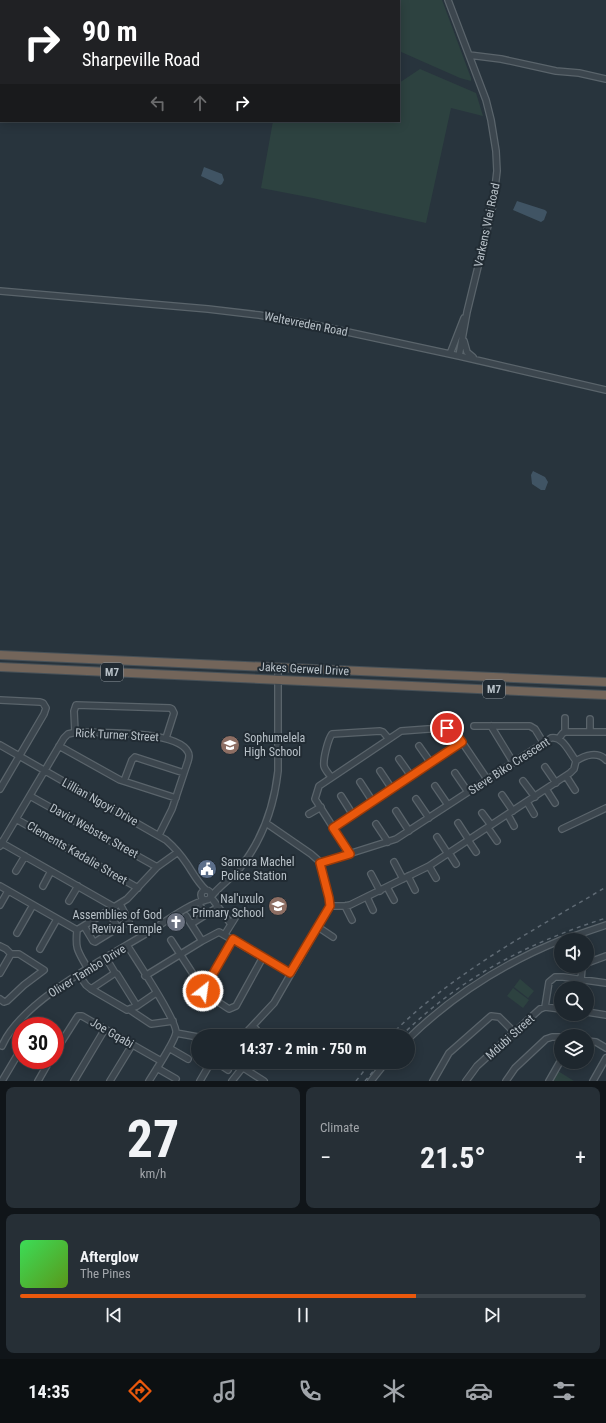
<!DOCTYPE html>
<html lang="en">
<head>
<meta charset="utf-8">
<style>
  :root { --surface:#1e272e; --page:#262f36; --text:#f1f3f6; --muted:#a1a5aa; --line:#3c444a; --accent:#ea580c }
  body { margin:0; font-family:"Roboto Condensed",sans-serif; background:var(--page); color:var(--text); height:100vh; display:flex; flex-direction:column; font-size:15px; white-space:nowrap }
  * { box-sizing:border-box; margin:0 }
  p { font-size:13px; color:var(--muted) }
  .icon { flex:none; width:22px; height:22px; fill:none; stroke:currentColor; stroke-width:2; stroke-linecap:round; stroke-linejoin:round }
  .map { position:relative; height:1081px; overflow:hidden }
  .drawer { display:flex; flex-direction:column; gap:6px; padding:6px; background:#101519; flex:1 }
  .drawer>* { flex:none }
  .guide { position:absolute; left:0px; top:0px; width:400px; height:122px; box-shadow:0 2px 10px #0003,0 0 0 1px var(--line); background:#202124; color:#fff; overflow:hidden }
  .fabs { position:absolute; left:554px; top:933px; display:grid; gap:8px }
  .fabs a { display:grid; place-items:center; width:40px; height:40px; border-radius:50%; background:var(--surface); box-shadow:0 2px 10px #0003,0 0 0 1px var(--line); font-size:20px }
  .speed { position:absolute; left:12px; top:1017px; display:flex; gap:8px; font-size:20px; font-weight:700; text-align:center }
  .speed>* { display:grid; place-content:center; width:52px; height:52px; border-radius:50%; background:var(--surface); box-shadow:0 2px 10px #0003,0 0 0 1px var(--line); line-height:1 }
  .speed .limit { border:6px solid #d22; background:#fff; color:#111 }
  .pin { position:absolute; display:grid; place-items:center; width:34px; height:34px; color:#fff; margin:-17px; border:2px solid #fff; border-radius:50%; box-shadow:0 1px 4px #0007 }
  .me { position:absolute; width:44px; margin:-22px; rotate:30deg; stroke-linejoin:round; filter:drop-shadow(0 0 3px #0008) }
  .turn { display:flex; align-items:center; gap:14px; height:84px; padding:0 16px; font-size:18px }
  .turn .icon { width:52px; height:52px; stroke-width:2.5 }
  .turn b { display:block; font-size:28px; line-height:34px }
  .lanes { display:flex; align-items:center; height:38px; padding:0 16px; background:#0003; justify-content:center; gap:20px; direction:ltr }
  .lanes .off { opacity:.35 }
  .big { font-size:30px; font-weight:700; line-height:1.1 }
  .drawer .tile { flex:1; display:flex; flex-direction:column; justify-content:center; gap:6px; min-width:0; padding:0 14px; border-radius:8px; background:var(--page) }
  .drawer .dial { align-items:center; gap:0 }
  .dial b { font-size:52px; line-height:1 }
  .song { display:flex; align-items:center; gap:12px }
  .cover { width:48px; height:48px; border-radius:6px; background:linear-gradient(135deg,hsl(130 70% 55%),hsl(90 70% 35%)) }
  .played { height:4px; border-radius:2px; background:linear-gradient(90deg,var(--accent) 70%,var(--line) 70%) }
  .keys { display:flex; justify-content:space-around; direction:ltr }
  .heat { display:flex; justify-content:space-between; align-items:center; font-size:22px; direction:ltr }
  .drawer .tiles { flex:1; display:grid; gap:6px; grid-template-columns:1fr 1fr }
  .tile:last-child { grid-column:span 2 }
  .trip { position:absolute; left:191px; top:1029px; width:224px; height:40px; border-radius:20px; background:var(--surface); box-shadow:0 2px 10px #0003,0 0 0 1px var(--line); font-weight:700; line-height:40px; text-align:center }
  .dock { display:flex; height:64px; justify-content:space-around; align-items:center; background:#0c1012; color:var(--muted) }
  .dock .icon { width:28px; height:28px }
  .dock .selected { color:var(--accent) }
  .dock b { font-size:18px; color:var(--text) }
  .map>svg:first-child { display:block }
</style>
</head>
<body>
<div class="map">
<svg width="606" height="1081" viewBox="0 0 606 1081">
  <rect width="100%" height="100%" fill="#28343d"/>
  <!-- green -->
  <path fill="#2d4240" d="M352,0H442L471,78V81L460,78L399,51V1H351Z
    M420,69L476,93L483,116L451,108L426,223L313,198L261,188L273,121H399V83Z
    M520,979L534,991L528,998L514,987Z
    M513,988L529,1000L523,1008L507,996Z
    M558,1071L574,1081H552Z"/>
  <!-- water -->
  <path fill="#405464" d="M204,167L222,174L224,180L222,184L220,185L201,176Z
    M517,201L545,210L547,212L544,220L541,222L513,210Z
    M533,471L545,477L548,482L545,490H541L532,484L531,475Z"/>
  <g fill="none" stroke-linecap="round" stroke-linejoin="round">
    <defs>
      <path id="minor" d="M448,0L486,100L491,120L496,151L497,171L493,205L467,312L459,356
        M469,55L501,59L556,71L579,73L606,79
        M0,291L208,309L259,315L315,325L459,356L606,390
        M464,341L467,352L473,357
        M450,354L464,318
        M0,700L40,702L43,703L46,708L44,714L0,789
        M474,726H530L535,729L543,742
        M491,726L513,762
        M75,732L74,711L76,705L170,708L172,709L174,713L166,738
        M565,732V718
        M590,732V719
        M559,738L563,733L566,732H606
        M0,745L166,840C174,847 181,855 187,864C193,873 198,883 206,890
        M59,746L120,780L176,798
        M419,746L431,763
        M399,759L411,776
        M576,761C585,755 598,751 606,760
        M545,767L556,783
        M380,771L392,789
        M455,773L468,792
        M566,776L575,790
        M331,777C329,774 325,770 324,766C323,759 328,739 332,734L380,731L383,732L389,739
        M124,781L132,760L135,757L184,773
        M523,781L535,797
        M360,782L373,802
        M435,786L448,805
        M546,789L555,803
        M502,795L513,811
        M30,796L157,867
        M341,796L353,815
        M416,799L429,818
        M527,802L534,814
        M396,811L409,831
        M482,813L491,825
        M309,814L321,807
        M508,815L514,826
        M16,819L138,888
        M458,823L469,840
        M376,824L388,842
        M333,828L462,742
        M488,828L497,841
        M562,829L606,808
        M437,837L448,854
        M468,840L476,852
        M0,842L114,907
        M0,846L64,738L68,734L77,732C100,733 177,730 188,752C190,755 189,757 188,761L172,809L159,835
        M449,853L456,864
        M350,854L315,799L319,786L401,731L428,729H452L462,742L487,779
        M394,862L403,879
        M320,863L396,839L551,738C563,736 569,752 576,761L574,769L570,773L429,866L350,905L345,906H330
        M429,866L436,878
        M16,871L25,856
        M371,874L380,891
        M408,876L415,890
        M0,886L77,930
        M43,886L51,871
        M387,887L394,900
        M201 895a5 5 0 1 1 10 0a5 5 0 1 1-10 0Z
        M211,897C219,886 231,879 240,868C263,839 274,807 278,771V667
        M367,897L373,910
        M213,900L231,924
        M69,901L78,886
        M0,905L8,891
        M345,906L352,920
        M201,907L206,915
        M108,911L118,928
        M186,916L202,941
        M191,924L218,907
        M84,926L93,941L95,942L129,921L120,904
        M318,927L333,937
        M77,930L127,899L157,867L178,852
        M77,930C75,950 78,951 88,969
        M17,933L33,905
        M225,934L235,918
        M171,940L206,994L229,1009L236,1006L263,957
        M562,940L606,925
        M127,945C135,958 178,1022 176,1033C174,1043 155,1071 149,1081
        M0,946L6,949L11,954
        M40,949L57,919
        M106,958L115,973
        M587,963L606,956
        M0,973L11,954
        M79,975L86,985L91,989L127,1010L137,1006L156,993
        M145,976L202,941L219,932L290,973
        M581,980L582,968L584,966
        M91,989L115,973L117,974L137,1006
        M203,991L233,939
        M0,999L4,1002L7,1001L24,985L44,970L19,954H11
        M545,1007L549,982L555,977H563L606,983
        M130,1010L151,1024L173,1021
        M587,1012L606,1015
        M253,1026L262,1036
        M176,1033L198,1037
        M243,1036L274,1003L330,906L329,898L319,861L311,854L266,823
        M408,1039C452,996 504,963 561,940
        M587,1041L596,1042L606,1048
        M2,1046C21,1001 106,958 147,933C164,923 188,904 206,900
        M169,1048L188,1059
        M55,1052L76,1019L78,1016H82L161,1061
        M216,1062L228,1070
        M242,1067L264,1081
        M157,1068L176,1079
        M2,1081L21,1049
        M38,1081L50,1060
        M74,1081L105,1029
        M110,1081L132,1045
        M200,1081L211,1062
        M232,1081L247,1062
        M371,1081L386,1062
        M433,1081L449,1053L491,1016L499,1017L514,1032
        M466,1081L477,1066L540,1009L545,1007L561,1009
        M506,1081L515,1068L546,1039L552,1037H561
        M549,1081L561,1060
        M593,1081L606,1058"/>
      <path id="highway" d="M0,655L606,682
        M0,667L606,695"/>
    </defs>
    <!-- minor casing -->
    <use href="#minor" stroke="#5a646b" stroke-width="8"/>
    <!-- highway casing -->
    <use href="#highway" stroke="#475158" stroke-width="10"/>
    <!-- minor -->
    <use href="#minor" stroke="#3c464e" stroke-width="5.5"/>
    <!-- highway -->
    <use href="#highway" stroke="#73655a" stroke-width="8"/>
    <!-- rail -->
    <path stroke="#5f6a74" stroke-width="1.5" stroke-dasharray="4 4" stroke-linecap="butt" d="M390,1036C452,973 531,932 606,887
      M401,1036C460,978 527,943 606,918
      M356,1081L371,1062
      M365,1081L381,1062"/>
  </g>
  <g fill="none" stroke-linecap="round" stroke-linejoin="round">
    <defs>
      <path id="route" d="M203,991L233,939L290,973L330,906L329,898L320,863L350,854L333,828L462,742L453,730L447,728"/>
    </defs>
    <!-- route casing -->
    <use href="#route" stroke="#983908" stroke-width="10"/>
    <!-- route -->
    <use href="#route" stroke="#ea580c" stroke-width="7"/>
  </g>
  <!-- icons -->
  <defs>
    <symbol id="school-disc" viewBox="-11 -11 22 22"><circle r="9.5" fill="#8d6e63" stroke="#212b33"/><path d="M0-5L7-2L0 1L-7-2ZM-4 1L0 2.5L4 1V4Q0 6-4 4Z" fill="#fff"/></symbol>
    <symbol id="civic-disc" viewBox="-11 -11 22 22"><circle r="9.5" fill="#5c6f8a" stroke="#212b33"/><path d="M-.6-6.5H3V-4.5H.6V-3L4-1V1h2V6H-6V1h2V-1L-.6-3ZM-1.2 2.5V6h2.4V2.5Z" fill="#fff"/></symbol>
    <symbol id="church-disc" viewBox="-11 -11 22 22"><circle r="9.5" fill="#6b7280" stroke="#212b33"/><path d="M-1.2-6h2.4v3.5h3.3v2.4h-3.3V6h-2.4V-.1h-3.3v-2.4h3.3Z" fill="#fff"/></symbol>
  </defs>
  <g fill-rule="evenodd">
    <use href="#school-disc" x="219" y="734" width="22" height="22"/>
    <use href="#civic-disc" x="196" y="858" width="22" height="22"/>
    <use href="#school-disc" x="267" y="895" width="22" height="22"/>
    <use href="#church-disc" x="165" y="911" width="22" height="22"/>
  </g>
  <g text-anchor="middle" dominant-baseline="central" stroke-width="4" stroke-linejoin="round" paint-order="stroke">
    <!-- shield labels -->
    <g fill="#212b33" stroke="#8b949b" stroke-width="1">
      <rect x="101" y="663" width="22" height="18" rx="3"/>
      <rect x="483" y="680" width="22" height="18" rx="3"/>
    </g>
    <g font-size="11" font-weight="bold" fill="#b8c1c8">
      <text x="112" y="672">M7</text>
      <text x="494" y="689">M7</text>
    </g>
    <!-- street labels -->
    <g font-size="12" fill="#b8c1c8" stroke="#212b33">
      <text transform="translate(487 225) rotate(-78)">Varkens Vlei Road</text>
      <text transform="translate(306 324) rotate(11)">Weltevreden Road</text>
      <text transform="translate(304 669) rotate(3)">Jakes Gerwel Drive</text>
      <text transform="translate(117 735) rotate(3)">Rick Turner Street</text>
      <text transform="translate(509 766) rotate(-33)">Steve Biko Crescent</text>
      <text transform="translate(100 802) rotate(29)">Lillian Ngoyi Drive</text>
      <text transform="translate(94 831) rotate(29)">David Webster Street</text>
      <text transform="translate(77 853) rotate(30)">Clements Kadalie Street</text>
      <text transform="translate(87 971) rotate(-32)">Oliver Tambo Drive</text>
      <text transform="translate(112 1033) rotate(30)">Joe Gqabi</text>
      <text transform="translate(510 1037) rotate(-42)">Mdubi Street</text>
    </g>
    <!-- poi labels -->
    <g font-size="12" fill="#b8c1c8" stroke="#212b33" text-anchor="start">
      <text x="244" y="738">Sophumelela<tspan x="244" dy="14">High School</tspan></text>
      <text x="221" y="862">Samora Machel<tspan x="221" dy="14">Police Station</tspan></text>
      <text x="264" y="899" text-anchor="end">Nal'uxulo<tspan x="264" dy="14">Primary School</tspan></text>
      <text x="162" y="915" text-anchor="end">Assemblies of God<tspan x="162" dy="14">Revival Temple</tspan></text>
    </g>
  </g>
</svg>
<div class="fabs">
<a><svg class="icon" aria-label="sound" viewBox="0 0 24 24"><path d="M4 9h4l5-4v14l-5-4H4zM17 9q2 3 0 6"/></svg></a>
<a><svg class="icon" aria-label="search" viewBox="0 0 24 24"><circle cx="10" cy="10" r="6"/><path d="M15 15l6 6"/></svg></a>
<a><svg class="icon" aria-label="layers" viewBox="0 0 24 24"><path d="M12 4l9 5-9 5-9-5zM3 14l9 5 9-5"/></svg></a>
</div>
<div class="speed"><div class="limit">30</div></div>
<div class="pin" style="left:447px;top:728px;background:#d93025"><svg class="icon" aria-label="arrive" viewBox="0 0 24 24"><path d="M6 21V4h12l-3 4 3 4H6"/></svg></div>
<svg class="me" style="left:203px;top:991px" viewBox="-20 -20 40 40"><circle r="17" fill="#ea580c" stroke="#fff" stroke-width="3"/><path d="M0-11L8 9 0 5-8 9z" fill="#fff"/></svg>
<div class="trip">14:37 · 2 min · 750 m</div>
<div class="guide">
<div class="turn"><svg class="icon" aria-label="right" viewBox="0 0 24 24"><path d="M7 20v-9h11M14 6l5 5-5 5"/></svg><div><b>90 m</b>Sharpeville Road</div></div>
<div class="lanes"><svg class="icon off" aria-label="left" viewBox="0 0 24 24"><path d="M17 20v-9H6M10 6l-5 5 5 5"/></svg><svg class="icon off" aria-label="ahead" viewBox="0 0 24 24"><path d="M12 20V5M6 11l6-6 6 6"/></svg><svg class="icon" aria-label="right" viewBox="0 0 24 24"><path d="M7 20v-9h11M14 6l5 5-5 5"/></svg></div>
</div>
</div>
<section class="drawer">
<div class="tiles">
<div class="tile dial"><b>27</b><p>km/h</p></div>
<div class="tile"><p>Climate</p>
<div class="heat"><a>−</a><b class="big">21.5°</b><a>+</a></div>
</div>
<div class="tile">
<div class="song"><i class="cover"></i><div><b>Afterglow</b><p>The Pines</p></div></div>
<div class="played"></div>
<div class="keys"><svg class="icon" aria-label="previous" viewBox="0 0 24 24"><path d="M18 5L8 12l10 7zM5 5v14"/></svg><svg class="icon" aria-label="pause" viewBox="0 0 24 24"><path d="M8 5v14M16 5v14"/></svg><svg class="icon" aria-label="next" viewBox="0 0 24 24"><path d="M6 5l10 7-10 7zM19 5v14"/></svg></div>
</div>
</div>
</section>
<nav class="dock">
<b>14:35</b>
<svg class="icon selected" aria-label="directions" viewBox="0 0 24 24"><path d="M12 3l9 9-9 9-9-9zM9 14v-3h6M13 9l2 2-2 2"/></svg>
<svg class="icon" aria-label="music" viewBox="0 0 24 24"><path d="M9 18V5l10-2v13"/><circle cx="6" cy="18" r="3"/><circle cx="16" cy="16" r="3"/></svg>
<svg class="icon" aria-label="phone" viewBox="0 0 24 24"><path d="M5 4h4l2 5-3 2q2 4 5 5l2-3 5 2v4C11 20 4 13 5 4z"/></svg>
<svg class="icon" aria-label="climate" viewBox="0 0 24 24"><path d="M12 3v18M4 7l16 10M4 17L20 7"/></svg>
<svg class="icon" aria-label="car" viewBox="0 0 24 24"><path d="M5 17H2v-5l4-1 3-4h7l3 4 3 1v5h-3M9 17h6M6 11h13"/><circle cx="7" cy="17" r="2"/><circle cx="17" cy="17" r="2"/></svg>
<svg class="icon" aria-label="filters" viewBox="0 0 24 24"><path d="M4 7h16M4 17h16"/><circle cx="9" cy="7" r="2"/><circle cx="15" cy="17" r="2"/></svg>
</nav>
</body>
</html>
